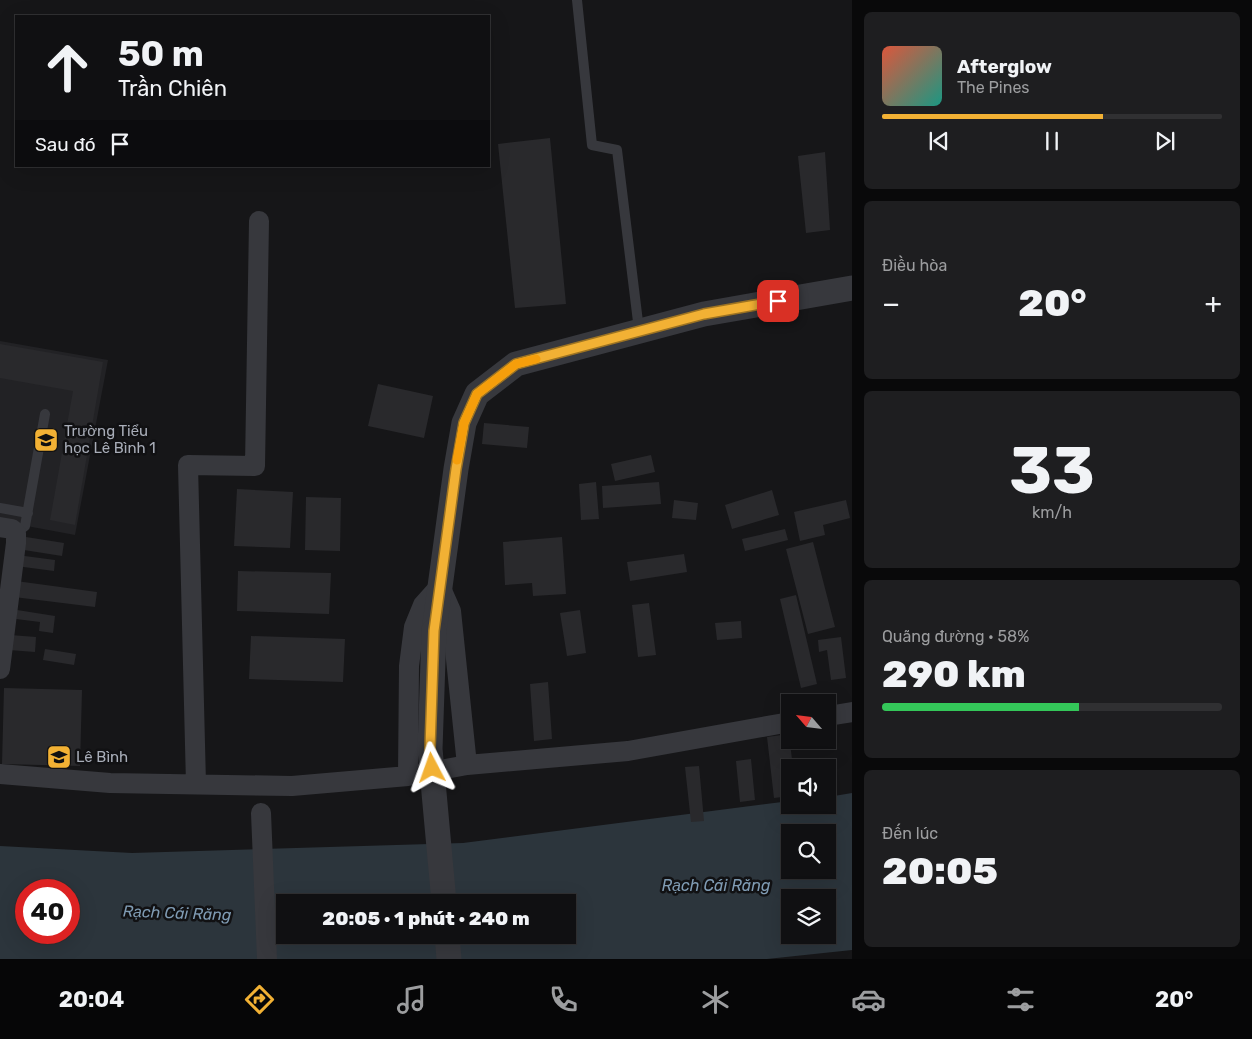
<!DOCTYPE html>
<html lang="vi">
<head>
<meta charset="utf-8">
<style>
  :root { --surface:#101012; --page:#1e1e20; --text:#f1f3f6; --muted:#9c9d9f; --line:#303032; --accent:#f2b134 }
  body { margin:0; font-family:Rubik,sans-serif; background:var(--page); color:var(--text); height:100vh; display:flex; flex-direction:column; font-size:19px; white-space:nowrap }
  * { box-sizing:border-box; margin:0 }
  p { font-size:16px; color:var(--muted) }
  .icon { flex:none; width:28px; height:28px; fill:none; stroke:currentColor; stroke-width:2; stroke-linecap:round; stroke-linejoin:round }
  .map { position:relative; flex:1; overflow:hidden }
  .sheet { display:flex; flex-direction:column; gap:12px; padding:12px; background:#09090a; width:400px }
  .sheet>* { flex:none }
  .top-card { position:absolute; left:15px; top:15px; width:475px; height:152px; border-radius:0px; box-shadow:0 5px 20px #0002,0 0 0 1px var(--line); background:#101012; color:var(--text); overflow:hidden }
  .needle { width:32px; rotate:298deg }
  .buttons { position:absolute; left:781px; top:694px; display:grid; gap:10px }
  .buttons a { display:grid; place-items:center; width:55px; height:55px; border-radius:0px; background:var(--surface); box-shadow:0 5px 20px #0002,0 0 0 1px var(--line); font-size:25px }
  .speed { position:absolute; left:15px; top:879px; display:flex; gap:10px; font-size:25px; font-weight:700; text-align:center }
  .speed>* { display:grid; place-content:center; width:65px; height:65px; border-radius:50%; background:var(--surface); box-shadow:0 5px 20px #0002,0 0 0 1px var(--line); line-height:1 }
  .speed .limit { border:8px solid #d22; background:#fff; color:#111 }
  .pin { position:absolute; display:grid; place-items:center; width:42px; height:42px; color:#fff; margin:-21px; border-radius:10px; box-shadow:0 2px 8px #0006 }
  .me { position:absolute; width:55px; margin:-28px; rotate:356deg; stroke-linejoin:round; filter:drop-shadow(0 0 4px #0008) }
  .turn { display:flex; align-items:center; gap:18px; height:105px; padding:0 20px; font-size:22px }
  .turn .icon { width:65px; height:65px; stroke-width:2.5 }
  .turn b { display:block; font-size:35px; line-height:42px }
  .then { display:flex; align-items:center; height:48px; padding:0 20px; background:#0003; gap:10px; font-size:19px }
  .big { font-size:38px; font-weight:800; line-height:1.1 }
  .sheet .widget { flex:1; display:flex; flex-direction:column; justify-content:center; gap:8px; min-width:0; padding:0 18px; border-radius:8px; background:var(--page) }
  .sheet .dial { align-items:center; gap:0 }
  .dial b { font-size:65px; line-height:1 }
  .song { display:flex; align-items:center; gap:15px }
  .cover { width:60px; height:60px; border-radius:8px; background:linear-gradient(135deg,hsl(10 70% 55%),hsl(170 70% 35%)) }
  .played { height:5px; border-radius:2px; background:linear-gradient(90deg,var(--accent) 65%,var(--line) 65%) }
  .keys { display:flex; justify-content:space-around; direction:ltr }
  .heat { display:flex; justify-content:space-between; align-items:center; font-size:28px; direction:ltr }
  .charge { height:8px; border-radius:4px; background:linear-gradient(90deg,#34c759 58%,var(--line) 0) }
  .trip { position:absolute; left:276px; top:894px; width:300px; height:50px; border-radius:0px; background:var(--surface); box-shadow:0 5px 20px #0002,0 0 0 1px var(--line); font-weight:800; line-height:50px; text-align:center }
  .tabs { display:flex; height:80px; justify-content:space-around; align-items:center; background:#060607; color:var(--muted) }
  .tabs .icon { width:35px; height:35px }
  .tabs .on { color:var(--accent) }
  .tabs b { font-size:22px; color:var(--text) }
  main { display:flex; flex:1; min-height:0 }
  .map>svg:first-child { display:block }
</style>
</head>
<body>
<main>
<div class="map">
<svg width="852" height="959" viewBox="0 0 852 959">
  <rect width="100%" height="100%" fill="#161618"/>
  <!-- built -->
  <path fill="#222225" d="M0,341L108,360L75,535L0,521Z"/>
  <!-- water -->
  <path fill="#2c353c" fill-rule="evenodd" d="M852,793V950L767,959H0V846L132,853L463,843L790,801V805H828V797ZM790,832H828V870H790ZM26,890H69V932H26ZM790,898H828V935H790ZM285,902H568V935H285Z"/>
  <!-- building -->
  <path fill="#29292c" d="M550,138L566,304L515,308L498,144Z
    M825,152L830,230L806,233L798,156Z
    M0,344L103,362L75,525L50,520L73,391L0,378Z
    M378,384L433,396L424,438L368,426Z
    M484,423L529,427L527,448L482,444Z
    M651,455L655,472L615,481L611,464Z
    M596,482L599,519L581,520L579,484Z
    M659,482L661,504L603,508L602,486Z
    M237,489L293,492L290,548L234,546Z
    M772,490L779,515L732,529L725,505Z
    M306,497L341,498L340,551L305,550Z
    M674,500L698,503L696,520L672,518Z
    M846,500L850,518L823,525L825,535L800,541L794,512Z
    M785,529L788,540L745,551L742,539Z
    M26,537L64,543L62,556L24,550Z
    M562,537L566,594L533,596L532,583L505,585L503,542Z
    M813,542L835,627L808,634L786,549Z
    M684,554L687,572L630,581L627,562Z
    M17,555L55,560L54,571L16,566Z
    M238,571L331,573L329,614L237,611Z
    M16,581L97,592L95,607L14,597Z
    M796,595L817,684L801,688L780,599Z
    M649,603L656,655L638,657L632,605Z
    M17,610L55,616L53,633L39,631L40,622L16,619Z
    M580,610L586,653L567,656L560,613Z
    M741,621L742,638L717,640L715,623Z
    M10,635L36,637L35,652L9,650Z
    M251,636L345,639L343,682L249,679Z
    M841,637L846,678L831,680L827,650L819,652L818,640Z
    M45,649L76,654L74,665L43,660Z
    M548,682L552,739L534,741L530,684Z
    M4,688L82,690L80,766L2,764Z
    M789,734L793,768H790V796L774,798L767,737Z
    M751,759L755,800L740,802L736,761Z
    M699,766L704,821L691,822L685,767Z"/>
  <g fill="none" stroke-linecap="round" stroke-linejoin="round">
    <!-- service -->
    <path stroke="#37383d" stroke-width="10" d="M577,0L592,145L617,150L639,330
      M0,508L28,513
      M16,533L25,526L45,414"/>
    <!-- minor -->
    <path stroke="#37383d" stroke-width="20" d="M0,527L12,529L16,533V543L0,669
      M828,716L852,712
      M0,774L110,783L292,786L408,776L467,765L628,751L790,722
      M408,776L409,666L414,627L423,605L440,586L451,611L467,765
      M196,784L188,465L255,466L259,221
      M261,813L267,959"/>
    <!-- tertiary -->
    <path stroke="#37383d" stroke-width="25" d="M434,631L456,469L464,423L477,394L516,364L704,314L852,288
      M447,935L449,959"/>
    <!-- tertiary-bridge -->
    <path stroke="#37383d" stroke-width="25" d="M434,631L430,749L444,902"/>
  </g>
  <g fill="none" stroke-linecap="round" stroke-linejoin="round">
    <defs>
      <path id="route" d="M432,768L430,748L434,631L456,469L464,423L477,394L516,364L704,314L778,301"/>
    </defs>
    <!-- route casing -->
    <use href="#route" stroke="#9d7322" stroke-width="12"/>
    <!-- route -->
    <use href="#route" stroke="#f2b134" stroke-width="9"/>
    <!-- slow -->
    <path stroke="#f59e0b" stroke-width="9" d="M457,460L464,423L477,394L516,364L536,359"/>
  </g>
  <!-- icons -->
  <defs>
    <symbol id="school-square" viewBox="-11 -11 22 22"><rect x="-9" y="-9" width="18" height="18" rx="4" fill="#f2b134" stroke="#111113"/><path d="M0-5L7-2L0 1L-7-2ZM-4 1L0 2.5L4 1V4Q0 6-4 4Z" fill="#111"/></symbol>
  </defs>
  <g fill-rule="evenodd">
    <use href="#school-square" x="32" y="426" width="28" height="28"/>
    <use href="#school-square" x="45" y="743" width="28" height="28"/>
  </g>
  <g text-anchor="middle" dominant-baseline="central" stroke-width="5" stroke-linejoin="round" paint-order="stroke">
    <!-- poi labels -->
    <g font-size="15" fill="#a8adb8" stroke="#111113" text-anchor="start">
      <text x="64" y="431">Trường Tiểu<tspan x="64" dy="17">học Lê Bình 1</tspan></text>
      <text x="76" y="757">Lê Bình</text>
    </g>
    <!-- water labels -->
    <g font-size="16" font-style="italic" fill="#7f9bb3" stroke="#111113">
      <text x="716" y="885">Rạch Cái Răng</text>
      <text transform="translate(177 913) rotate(2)">Rạch Cái Răng</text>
    </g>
  </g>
</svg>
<div class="buttons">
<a><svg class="needle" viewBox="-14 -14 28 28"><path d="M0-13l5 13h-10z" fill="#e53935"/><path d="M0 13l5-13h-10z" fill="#9c9d9f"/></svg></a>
<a><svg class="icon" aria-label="sound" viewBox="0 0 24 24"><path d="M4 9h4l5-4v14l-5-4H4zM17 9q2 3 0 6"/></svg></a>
<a><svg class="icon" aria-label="search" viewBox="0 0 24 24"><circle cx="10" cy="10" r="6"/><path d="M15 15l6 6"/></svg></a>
<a><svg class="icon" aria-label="layers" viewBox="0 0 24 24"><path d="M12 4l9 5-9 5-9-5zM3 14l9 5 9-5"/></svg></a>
</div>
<div class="speed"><div class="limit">40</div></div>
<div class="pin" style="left:778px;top:301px;background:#d93025"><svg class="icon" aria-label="arrive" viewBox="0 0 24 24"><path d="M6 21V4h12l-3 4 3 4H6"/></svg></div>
<svg class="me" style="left:432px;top:768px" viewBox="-20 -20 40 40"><path d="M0-17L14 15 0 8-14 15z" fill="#f2b134" stroke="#fff" stroke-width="4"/></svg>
<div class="trip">20:05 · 1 phút · 240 m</div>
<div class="top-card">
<div class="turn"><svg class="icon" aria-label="ahead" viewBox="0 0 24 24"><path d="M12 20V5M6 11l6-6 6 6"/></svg><div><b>50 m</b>Trần Chiên</div></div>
<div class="then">Sau đó<svg class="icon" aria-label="arrive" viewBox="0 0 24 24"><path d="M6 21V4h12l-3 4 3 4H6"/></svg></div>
</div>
</div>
<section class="sheet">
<div class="widget">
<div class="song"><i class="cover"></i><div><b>Afterglow</b><p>The Pines</p></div></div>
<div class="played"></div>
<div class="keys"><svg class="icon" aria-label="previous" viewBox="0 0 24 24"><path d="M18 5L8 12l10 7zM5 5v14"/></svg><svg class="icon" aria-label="pause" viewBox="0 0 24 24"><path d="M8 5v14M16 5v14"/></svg><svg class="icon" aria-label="next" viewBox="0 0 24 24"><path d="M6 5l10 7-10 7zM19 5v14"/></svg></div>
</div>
<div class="widget"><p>Điều hòa</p>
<div class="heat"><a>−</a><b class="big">20°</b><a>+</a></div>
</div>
<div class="widget dial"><b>33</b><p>km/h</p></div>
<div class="widget"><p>Quãng đường · 58%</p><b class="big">290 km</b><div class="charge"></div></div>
<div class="widget"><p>Đến lúc</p><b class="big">20:05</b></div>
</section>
</main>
<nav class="tabs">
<b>20:04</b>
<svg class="icon on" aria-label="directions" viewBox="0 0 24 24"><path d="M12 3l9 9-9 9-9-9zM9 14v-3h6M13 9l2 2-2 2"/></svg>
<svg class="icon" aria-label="music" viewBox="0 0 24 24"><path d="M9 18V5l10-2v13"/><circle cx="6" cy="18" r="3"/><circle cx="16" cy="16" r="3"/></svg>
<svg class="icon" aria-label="phone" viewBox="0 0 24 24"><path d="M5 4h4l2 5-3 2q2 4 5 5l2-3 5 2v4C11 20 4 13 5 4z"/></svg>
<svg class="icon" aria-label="climate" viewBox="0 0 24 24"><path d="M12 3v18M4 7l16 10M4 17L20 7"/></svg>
<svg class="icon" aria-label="car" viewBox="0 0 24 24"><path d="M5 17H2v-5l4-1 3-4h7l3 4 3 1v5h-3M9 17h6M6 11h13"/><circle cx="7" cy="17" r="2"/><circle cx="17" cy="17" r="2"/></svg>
<svg class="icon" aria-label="filters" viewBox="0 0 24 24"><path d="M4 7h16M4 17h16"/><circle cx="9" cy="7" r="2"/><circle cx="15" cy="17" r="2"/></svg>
<b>20°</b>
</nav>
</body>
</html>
